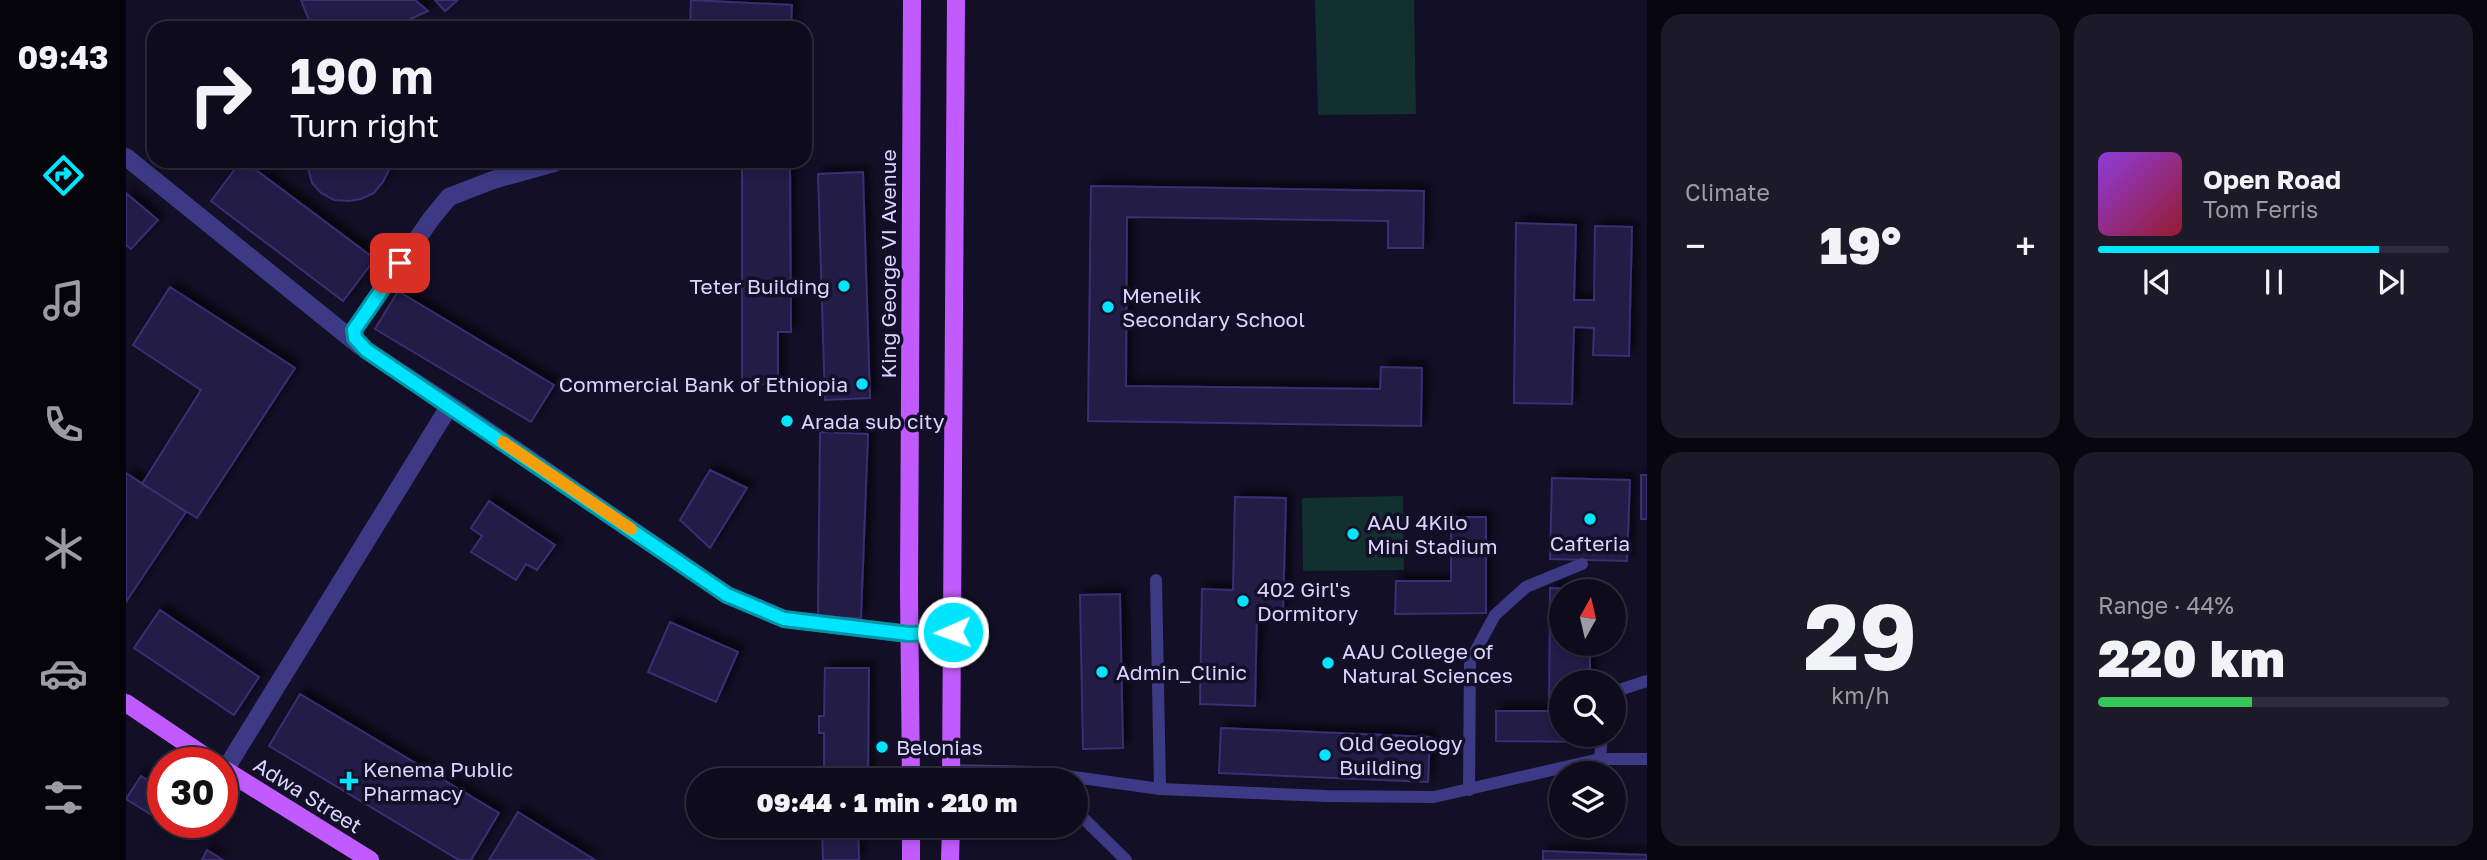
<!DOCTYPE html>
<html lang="en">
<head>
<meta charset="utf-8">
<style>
  :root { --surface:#0e0b1c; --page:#1c1929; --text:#f1f3f6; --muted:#9b9ba3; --line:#2e2b3b; --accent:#00e5ff }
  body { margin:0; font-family:"Golos Text",sans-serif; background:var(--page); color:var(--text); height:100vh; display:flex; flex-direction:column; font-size:26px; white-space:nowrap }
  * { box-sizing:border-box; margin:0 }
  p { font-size:23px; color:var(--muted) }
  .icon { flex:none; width:38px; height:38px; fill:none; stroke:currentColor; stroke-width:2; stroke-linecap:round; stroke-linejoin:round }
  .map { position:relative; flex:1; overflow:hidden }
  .drawer { display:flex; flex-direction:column; gap:14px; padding:14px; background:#08060f; width:840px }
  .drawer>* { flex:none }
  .guide { position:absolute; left:21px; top:21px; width:665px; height:147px; border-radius:21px; box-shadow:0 4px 10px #0003,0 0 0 2px var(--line); background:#0e0b1c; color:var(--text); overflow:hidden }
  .needle { width:46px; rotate:8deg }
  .fabs { position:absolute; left:1423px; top:579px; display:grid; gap:14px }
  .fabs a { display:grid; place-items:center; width:77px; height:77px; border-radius:50%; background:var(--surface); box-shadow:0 4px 10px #0003,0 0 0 2px var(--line); font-size:35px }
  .speed { position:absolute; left:21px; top:747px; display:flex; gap:14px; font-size:35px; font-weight:700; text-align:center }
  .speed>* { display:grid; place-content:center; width:91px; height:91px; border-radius:50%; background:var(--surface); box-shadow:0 4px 10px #0003,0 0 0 2px var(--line); line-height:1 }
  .speed .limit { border:10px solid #d22; background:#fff; color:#111 }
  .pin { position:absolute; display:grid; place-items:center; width:60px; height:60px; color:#fff; margin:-30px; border-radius:14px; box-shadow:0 4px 10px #0006 }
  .me { position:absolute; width:77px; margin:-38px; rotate:268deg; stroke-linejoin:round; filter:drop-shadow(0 0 5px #0008) }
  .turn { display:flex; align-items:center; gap:24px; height:147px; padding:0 28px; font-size:32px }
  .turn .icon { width:91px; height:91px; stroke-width:2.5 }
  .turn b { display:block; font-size:49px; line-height:60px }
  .big { font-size:52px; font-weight:800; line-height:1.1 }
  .drawer .card { flex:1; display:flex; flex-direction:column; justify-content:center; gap:10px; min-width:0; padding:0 24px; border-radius:21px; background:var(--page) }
  .drawer .dial { align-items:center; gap:0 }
  .dial b { font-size:91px; line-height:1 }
  .song { display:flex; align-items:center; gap:21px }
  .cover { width:84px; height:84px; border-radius:10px; background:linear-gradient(135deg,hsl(270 70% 55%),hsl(350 70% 35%)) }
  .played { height:7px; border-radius:4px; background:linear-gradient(90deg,var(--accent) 80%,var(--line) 80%) }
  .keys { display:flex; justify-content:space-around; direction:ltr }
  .heat { display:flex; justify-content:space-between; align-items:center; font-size:38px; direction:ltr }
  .charge { height:10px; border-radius:5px; background:linear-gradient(90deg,#34c759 44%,var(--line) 0) }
  .drawer .tiles { flex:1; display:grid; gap:14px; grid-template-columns:repeat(2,1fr) }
  .trip { position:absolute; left:560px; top:768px; width:402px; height:70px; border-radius:35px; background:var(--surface); box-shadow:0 4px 10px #0003,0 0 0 2px var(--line); font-weight:800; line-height:70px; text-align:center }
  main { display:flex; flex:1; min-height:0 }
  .tabs { display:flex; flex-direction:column; width:126px; justify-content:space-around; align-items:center; background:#06040b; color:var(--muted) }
  .tabs .icon { width:49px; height:49px }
  .tabs .active { color:var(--accent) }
  .tabs b { font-size:32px; color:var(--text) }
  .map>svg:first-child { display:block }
</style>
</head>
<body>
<main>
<nav class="tabs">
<b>09:43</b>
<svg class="icon active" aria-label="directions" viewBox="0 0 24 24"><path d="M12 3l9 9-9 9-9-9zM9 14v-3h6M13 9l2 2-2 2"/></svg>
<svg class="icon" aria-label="music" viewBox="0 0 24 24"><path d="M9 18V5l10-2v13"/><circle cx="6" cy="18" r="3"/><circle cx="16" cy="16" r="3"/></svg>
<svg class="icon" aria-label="phone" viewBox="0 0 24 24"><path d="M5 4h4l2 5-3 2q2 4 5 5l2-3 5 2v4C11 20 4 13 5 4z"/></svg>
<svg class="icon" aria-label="climate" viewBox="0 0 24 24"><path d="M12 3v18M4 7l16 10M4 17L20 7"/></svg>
<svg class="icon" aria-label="car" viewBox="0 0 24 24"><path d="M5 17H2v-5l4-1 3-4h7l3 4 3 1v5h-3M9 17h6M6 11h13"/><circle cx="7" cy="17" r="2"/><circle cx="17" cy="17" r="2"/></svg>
<svg class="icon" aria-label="filters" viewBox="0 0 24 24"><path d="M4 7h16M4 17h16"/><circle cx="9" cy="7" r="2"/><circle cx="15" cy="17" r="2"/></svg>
</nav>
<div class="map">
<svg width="1521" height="860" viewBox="0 0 1521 860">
  <defs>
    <filter id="shadow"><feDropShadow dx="6" dy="-6" stdDeviation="3.5" flood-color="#0009"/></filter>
  </defs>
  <rect width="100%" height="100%" fill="#130f26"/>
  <!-- green -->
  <path fill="#12302f" d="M1189,0H1288L1290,114L1192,115Z
    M1277,496L1278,570L1177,571L1176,498Z"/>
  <!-- building -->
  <path fill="#241b47" stroke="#3b2d73" stroke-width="2" filter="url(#shadow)" d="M175,0H289L302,11L265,28H186Z
    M309,0H332L319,11Z
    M565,0L666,5L665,28H564Z
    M115,161H118L249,259L217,301L85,201Z
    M180,161H263V170L257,182L248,193L235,199L222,201L208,200L195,193L186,183Z
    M616,161H664L665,332H652V384H616Z
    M737,172L744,398L699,400L692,174Z
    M965,186L1298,191L1297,248H1262V221L1001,217L1000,386L1254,389L1255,367L1296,368L1295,426L962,421Z
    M0,193L32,220L5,249L0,245Z
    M1390,223L1450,225L1448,300H1468L1469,226L1506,227L1503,356L1467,355L1468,328L1448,327L1446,404L1388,403Z
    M44,287L169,368L71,518L16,484L75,390L7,345Z
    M272,291L428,385L405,422L249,329Z
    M694,432L742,434L735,618L692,617Z
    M584,470L621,488L584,548L554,520Z
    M0,473L60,512L0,602Z
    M1515,475H1521V519H1515Z
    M1426,478L1504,480L1501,561L1424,559Z
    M1109,497L1160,498L1157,612L1131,611L1129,706L1074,704L1076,589L1107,590Z
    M363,501L429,545L411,570L400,564L390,580L345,552L356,536L345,528Z
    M1325,517H1360V613L1269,614L1270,581H1325Z
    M1424,588L1464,589V592H1435V644H1464V682H1435V735H1463V742L1370,741V711H1423Z
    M994,594L997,748L957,749L954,595Z
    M34,610L133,677L108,715L8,648Z
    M544,622L612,652L590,702L522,672Z
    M699,668H743L742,778H698V733H693V716H698Z
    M174,694L373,813L345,860H333L143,746Z
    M1095,728L1304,737L1302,782L1093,773Z
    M15,776L37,790V822L0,799Z
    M392,812L469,860H363Z
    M37,822H60L54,833Z
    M696,826H732L733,860H697Z
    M81,850L97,860H76Z
    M1417,851L1521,855V860H1417Z"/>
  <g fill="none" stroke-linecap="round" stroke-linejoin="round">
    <!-- service -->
    <path stroke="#3d3a85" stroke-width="12" d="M1030,580L1034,789
      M1488,699L1493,690L1521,681
      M1474,759L1476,735
      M825,770L912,772L1034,789L1200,796L1308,797L1474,759H1521
      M1343,790L1344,661L1369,615L1400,587L1456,564
      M950,811L1000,860"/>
    <!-- minor -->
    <path stroke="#3d3a85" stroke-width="18" d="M0,157L234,346
      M324,405L240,350L229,338L228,330L305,219L323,197L367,180L428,163
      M99,770L324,405L601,595L658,619L783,634L827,632"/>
    <!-- primary -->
    <path stroke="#c25bff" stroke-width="18" d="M0,703L89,763
      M96,768L244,860
      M785,780L783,590L786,0
      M825,780L830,0
      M785,826V860
      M824,860L825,826"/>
  </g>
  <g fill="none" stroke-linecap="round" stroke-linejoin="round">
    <defs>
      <path id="route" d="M274,263L228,330L229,338L240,350L601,595L658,619L783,634L827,632"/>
    </defs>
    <!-- route casing -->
    <use href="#route" stroke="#0095a6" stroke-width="18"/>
    <!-- route -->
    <use href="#route" stroke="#00e5ff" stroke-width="12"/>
    <!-- slow -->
    <path stroke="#f59e0b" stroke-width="12" d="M377,442L505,529"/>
  </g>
  <!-- markers -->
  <g fill="#00e5ff" stroke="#130f26" stroke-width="2.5">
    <circle cx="718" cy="286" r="7"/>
    <circle cx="982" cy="307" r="7"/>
    <circle cx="736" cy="384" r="7"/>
    <circle cx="661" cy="421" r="7"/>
    <circle cx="1464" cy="519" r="7"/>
    <circle cx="1227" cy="534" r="7"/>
    <circle cx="1117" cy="601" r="7"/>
    <circle cx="1202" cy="663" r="7"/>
    <circle cx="976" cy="672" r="7"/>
    <circle cx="756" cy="747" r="7"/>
    <circle cx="1199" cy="755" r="7"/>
    <path d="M219.5 770.5h7v7h7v7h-7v7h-7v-7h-7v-7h7z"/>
  </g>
  <g text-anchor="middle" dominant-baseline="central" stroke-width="7" stroke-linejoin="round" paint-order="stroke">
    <!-- street labels -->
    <g font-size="21" fill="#d9d4ff" stroke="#130f26">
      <text transform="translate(762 264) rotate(-90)">King George VI Avenue</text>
      <text transform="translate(182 795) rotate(32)">Adwa Street</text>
    </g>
    <!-- poi labels -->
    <g font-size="21" fill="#d9d4ff" stroke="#130f26" text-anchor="start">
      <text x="704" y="286" text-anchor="end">Teter Building</text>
      <text x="996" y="295">Menelik<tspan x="996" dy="24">Secondary School</tspan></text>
      <text x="722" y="384" text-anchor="end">Commercial Bank of Ethiopia</text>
      <text x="675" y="421">Arada sub city</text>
      <text x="1241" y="522">AAU 4Kilo<tspan x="1241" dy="24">Mini Stadium</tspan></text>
      <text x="1464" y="543" text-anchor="middle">Cafteria</text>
      <text x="1131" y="589">402 Girl's<tspan x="1131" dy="24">Dormitory</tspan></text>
      <text x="1216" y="651">AAU College of<tspan x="1216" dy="24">Natural Sciences</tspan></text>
      <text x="990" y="672">Admin_Clinic</text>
      <text x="1213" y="743">Old Geology<tspan x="1213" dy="24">Building</tspan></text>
      <text x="770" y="747">Belonias</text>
      <text x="237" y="769">Kenema Public<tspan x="237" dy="24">Pharmacy</tspan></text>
    </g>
  </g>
</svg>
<div class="fabs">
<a><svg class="needle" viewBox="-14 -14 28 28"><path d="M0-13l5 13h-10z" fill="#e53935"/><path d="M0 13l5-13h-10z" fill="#9b9ba3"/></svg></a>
<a><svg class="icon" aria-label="search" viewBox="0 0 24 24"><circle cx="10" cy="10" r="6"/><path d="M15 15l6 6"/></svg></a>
<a><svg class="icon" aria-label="layers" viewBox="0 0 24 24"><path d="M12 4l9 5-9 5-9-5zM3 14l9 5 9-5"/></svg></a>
</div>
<div class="speed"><div class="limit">30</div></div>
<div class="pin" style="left:274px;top:263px;background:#d93025"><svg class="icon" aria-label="arrive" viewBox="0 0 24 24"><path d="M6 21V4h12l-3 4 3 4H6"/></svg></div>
<svg class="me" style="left:827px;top:632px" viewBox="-20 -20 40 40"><circle r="17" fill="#00e5ff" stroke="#fff" stroke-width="3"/><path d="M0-11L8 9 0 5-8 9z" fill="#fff"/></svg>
<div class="trip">09:44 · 1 min · 210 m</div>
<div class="guide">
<div class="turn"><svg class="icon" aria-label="right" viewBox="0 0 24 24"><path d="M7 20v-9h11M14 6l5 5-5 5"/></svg><div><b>190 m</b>Turn right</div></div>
</div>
</div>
<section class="drawer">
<div class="tiles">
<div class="card"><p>Climate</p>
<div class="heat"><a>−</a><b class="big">19°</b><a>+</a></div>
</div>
<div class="card">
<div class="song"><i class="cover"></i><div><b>Open Road</b><p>Tom Ferris</p></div></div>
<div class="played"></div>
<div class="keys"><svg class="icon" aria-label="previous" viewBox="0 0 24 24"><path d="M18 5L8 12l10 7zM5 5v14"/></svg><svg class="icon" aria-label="pause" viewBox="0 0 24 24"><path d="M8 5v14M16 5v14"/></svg><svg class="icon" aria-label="next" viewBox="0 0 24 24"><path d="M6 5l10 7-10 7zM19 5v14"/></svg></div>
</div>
<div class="card dial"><b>29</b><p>km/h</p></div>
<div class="card"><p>Range · 44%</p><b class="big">220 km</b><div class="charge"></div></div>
</div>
</section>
</main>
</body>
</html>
